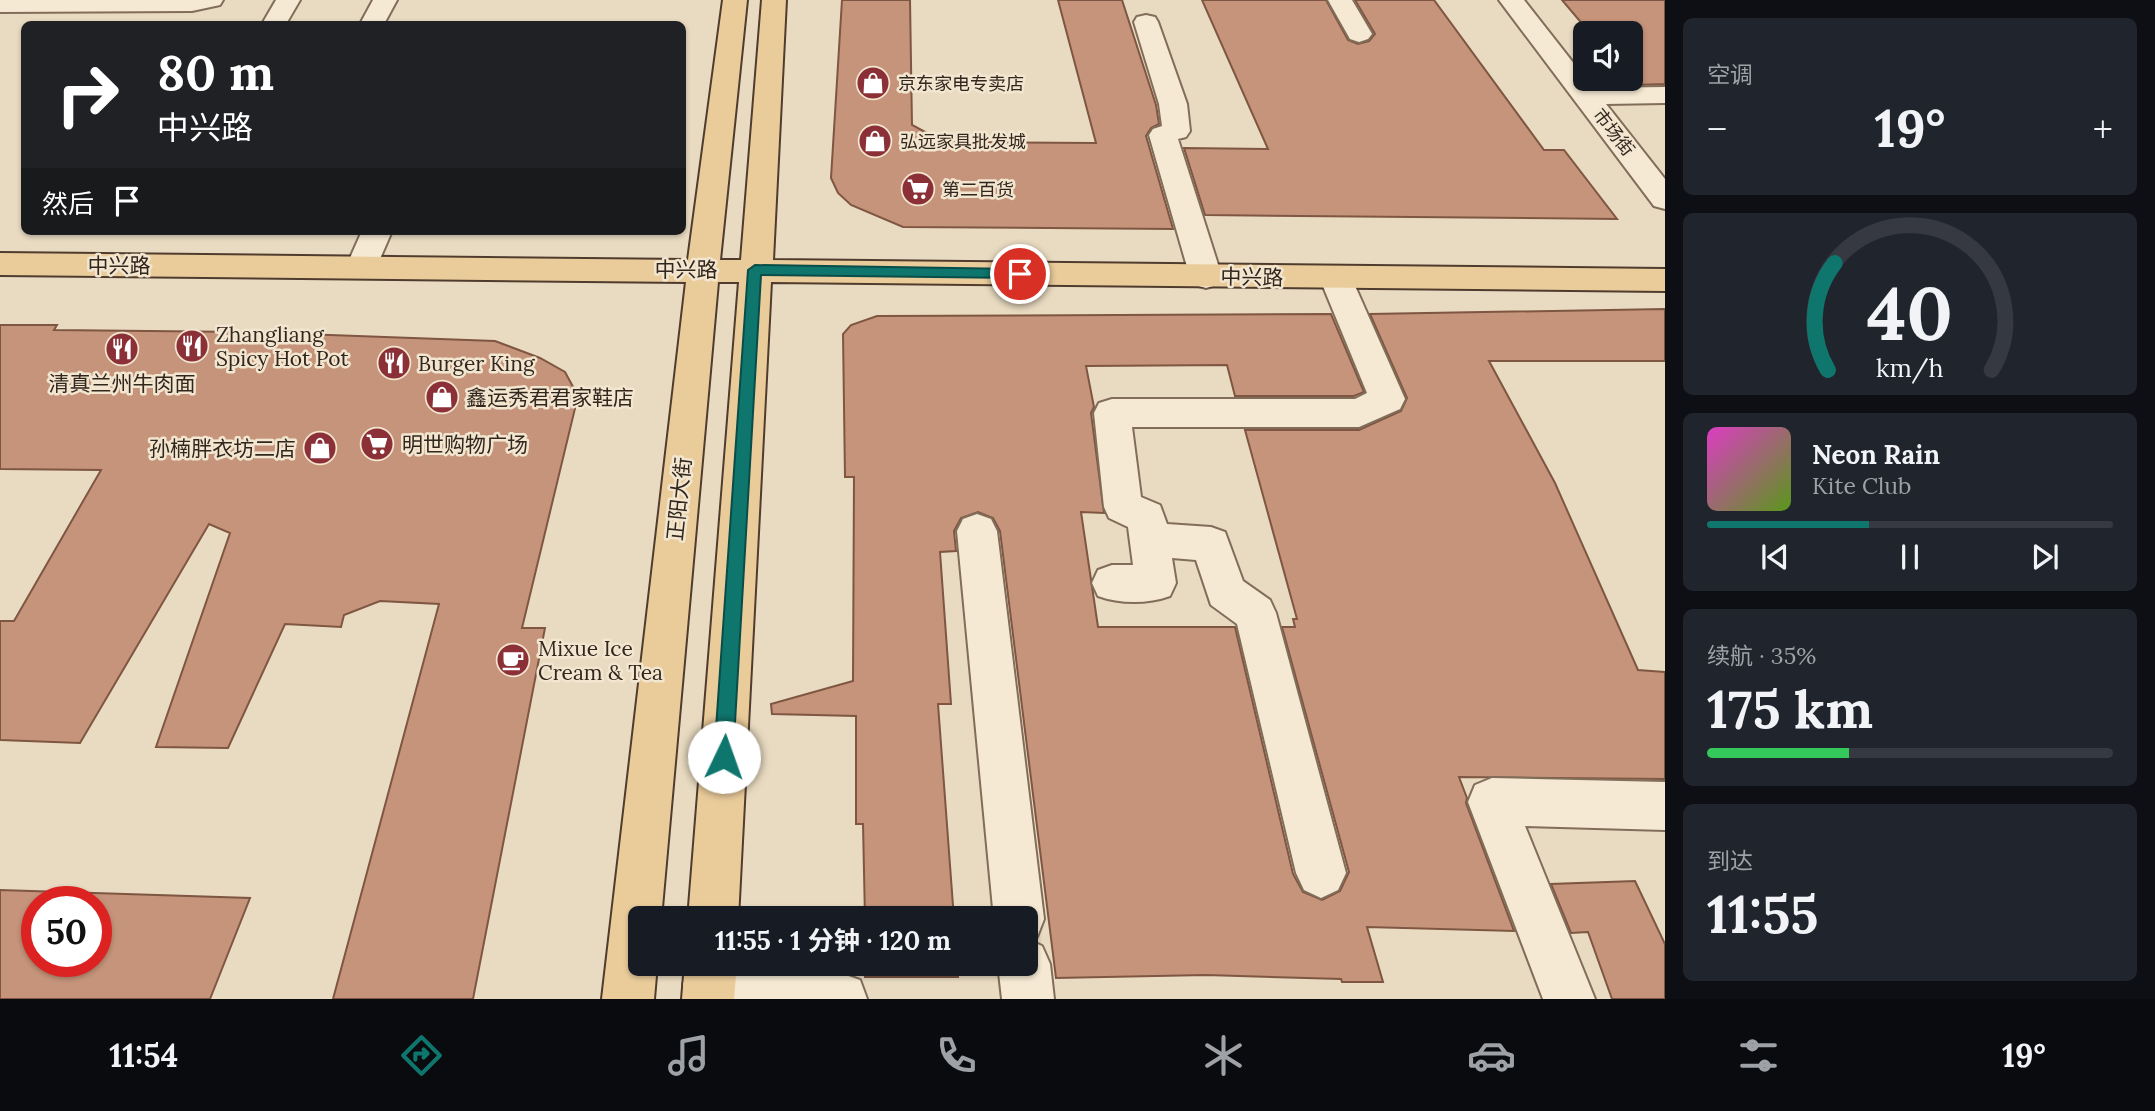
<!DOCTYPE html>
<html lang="zh">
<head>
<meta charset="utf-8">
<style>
  :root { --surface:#171b24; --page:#20242c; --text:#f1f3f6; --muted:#9ea1a6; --line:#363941; --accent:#0f766e }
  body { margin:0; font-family:Lora,"Noto Sans SC",serif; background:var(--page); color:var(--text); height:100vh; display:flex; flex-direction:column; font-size:26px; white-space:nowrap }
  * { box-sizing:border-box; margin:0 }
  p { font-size:23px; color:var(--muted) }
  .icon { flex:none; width:38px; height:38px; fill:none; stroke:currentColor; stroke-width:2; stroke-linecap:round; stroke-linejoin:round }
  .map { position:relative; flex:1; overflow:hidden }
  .details { display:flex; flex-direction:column; gap:18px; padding:18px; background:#0d0f14; width:490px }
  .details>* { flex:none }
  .hud { position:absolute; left:21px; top:21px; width:665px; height:214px; border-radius:10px; box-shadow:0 2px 5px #0004; background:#202124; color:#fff; overflow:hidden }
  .controls { position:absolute; left:1573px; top:21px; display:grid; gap:14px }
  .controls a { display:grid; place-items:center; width:70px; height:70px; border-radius:10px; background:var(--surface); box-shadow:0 2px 5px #0004; font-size:35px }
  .speed { position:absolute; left:21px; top:886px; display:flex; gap:14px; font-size:35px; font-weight:700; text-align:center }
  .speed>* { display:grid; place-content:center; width:91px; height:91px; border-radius:50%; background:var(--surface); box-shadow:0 2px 5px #0004; line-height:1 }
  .speed .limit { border:10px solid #d22; background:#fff; color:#111 }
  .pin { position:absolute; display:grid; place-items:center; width:60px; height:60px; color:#fff; margin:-30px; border:4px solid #fff; border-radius:50%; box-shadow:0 2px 7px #0007 }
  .me { position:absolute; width:77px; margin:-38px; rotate:3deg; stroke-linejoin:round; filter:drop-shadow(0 0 5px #0008) }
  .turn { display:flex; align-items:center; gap:24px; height:147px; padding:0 21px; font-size:32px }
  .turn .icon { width:91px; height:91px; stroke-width:2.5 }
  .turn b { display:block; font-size:49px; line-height:60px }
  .then { display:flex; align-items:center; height:66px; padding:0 21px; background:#0003; gap:14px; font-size:26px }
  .big { font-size:52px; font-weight:700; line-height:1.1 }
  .details .card { flex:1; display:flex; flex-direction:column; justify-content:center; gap:10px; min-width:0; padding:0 24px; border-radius:10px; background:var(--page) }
  .details .dial { align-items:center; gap:0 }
  .dial svg { height:182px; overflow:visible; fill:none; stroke:var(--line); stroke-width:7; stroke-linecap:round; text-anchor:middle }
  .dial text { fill:var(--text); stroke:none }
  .song { display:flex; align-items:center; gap:21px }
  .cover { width:84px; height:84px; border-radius:10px; background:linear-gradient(135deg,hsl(310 70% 55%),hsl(90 70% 35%)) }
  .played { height:7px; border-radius:4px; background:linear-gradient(90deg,var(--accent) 40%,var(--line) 40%) }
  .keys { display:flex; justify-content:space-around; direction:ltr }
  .heat { display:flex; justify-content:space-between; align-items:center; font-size:38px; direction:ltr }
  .charge { height:10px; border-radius:5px; background:linear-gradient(90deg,#34c759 35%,var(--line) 0) }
  .trip { position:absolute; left:628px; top:906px; width:410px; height:70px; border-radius:10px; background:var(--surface); box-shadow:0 2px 5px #0004; font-weight:700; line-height:70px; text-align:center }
  .menu { display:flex; height:112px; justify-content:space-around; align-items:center; background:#090b0e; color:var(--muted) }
  .menu .icon { width:49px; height:49px }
  .menu .on { color:var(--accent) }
  .menu b { font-size:32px; color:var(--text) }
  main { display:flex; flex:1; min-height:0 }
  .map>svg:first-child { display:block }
</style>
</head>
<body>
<main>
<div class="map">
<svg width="1665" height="999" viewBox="0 0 1665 999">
  <rect width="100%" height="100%" fill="#e9dbc1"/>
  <!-- building -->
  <path fill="#c5947a" stroke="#7e5642" stroke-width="2" fill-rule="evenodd" d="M842,0H910L912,125L944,142L1096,143L1058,0H1122L1156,105L1159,124L1151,128L1146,136L1173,229L903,227L851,205L838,193L831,178Z
    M1202,0H1326L1348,40L1358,44L1369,41L1375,34L1355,0H1434L1544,150H1564L1617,219L1205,215L1184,148L1268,149Z
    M1562,0H1665V84L1635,85L1629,79L1631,33H1590Z
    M1665,309V361H1489L1555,483L1638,670L1665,672V779L1459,777L1467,798L1466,803L1514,931L1367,927L1383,982H1342L1341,979L1206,975L1056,978L1000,531L993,518L978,512L961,518L954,531L956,551L940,552L951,704H938L954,919H865L863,824H856V716L772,714L771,704L853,681L854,477H845L843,334L851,325L877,316L1331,314L1364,392L1354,396H1235L1227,365L1086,366L1094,407L1091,413L1104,513L1081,512L1098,627H1235L1293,874L1303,892L1322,900L1340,891L1349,872L1282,627H1295L1293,619H1297L1245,430H1359L1401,411L1407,398L1370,314Z
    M0,325H57L54,330L244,332L495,341L540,358L565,372L578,396L522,628H545L473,999H333L439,604L380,601L344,615L341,627L285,624L228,748L156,747L230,533L209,524L80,743L0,740V621H14L101,470L0,469Z
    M1635,881L1665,944V999H1612L1588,932L1571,933L1551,884Z
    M0,890L250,898L210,999H0ZM37,901H96V961H37Z
    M865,964H957L958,977H865Z"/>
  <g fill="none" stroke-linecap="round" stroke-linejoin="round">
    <defs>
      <path id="minor" d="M0,0H223L220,5L192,11L0,12Z
        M276,0H300L286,24H262Z
        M373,0H397L384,24H360Z
        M1328,0H1352L1372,34L1368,39L1359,42L1350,39Z
        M1499,0H1524L1593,88L1665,87V103L1606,104L1665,179V209L1654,206Z
        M1146,15L1155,17L1158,22L1187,104L1190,131L1186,137L1178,139L1222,277L1217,285L1206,288L1195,285L1190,277L1149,135L1153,129L1162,126L1159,104L1134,22L1137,17Z
        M362,231H392L373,275L362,278L351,275L346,267Z
        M1336,268L1347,271L1352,279L1405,399L1400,409L1359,427H1132L1141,497L1160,505L1167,524L1211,527L1225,532L1243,581L1270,600L1276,613L1346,873L1338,890L1321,898L1304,890L1296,873L1237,624L1211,605L1196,560L1172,558L1176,583L1170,596C1148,604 1120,604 1098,596L1092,583L1098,570L1112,565H1133L1128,527L1109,518L1104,507L1094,413L1099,403L1112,399H1355L1367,393L1320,279L1325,271Z
        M977,514L991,519L997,531L1044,919L1037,937L1029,940L1042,946L1050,964L1054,999H1002L998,964H1026V919H994L957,531L963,519Z
        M1492,778L1665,782V830L1525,826L1595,999H1543L1468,802L1475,785Z
        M694,964C747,964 809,960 860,980L867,999H689L683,984L691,966Z"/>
      <path id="major" d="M723,0H747L720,260H741L762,0H786L773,260L1665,269V291L771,282L738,919H688L739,282H718L661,919H640V964H657L654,999H602L686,282L0,275V253L688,260Z
        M685,964H737L734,999H682Z"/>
    </defs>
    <!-- minor casing -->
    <use href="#minor" stroke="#816d5a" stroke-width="4"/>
    <!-- major casing -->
    <use href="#major" stroke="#4f3c2e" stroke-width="4"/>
    <!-- minor -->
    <use href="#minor" fill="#f5e9d3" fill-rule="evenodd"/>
    <!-- major -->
    <use href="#major" fill="#eacc9b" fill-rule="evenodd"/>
  </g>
  <!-- route -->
  <path fill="#0f766e" stroke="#0a4d48" stroke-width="2" d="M755,265L1020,269L1027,274L1020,278L761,275L733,757L730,763L724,766L717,763L714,757L748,270Z"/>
  <!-- icons -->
  <defs>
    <symbol id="shop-disc" viewBox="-11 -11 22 22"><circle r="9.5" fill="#8b3036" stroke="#f2e6d0"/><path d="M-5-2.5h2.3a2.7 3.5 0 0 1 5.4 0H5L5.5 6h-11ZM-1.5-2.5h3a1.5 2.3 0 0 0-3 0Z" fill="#fff"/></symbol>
    <symbol id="supermarket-disc" viewBox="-11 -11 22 22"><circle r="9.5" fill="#8b3036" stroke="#f2e6d0"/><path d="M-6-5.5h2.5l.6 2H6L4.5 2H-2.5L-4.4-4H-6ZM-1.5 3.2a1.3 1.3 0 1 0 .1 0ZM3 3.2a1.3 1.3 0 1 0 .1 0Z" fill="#fff"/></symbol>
    <symbol id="restaurant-disc" viewBox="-11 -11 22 22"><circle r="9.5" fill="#8b3036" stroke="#f2e6d0"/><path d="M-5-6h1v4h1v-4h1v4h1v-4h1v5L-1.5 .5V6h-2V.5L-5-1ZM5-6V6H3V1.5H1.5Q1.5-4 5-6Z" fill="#fff"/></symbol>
    <symbol id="cafe-disc" viewBox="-11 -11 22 22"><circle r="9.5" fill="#8b3036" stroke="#f2e6d0"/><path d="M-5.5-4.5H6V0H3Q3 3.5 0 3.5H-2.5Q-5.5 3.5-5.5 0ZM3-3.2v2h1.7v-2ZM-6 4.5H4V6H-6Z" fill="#fff"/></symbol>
  </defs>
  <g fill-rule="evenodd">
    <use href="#shop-disc" x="854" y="64" width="38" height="38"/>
    <use href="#shop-disc" x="856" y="122" width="38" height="38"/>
    <use href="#supermarket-disc" x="899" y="170" width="38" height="38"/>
    <use href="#restaurant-disc" x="173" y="327" width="38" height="38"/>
    <use href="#restaurant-disc" x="103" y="330" width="38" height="38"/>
    <use href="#restaurant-disc" x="375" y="344" width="38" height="38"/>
    <use href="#shop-disc" x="423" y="378" width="38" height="38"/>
    <use href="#supermarket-disc" x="358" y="425" width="38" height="38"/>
    <use href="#shop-disc" x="301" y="429" width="38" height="38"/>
    <use href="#cafe-disc" x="494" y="641" width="38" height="38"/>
  </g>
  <g text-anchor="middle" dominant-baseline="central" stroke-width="5" stroke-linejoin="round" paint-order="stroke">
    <!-- far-poi labels -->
    <g font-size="18" fill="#32261d" stroke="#f2e6d0" text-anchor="start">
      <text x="898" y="83">京东家电专卖店</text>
      <text x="900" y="141">弘远家具批发城</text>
      <text x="942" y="189">第二百货</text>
    </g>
    <!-- far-street labels -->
    <g font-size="18" fill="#32261d" stroke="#f2e6d0">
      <text transform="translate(1614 132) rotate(52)">市场街</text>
    </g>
    <!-- street labels -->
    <g font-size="21" fill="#32261d" stroke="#f2e6d0">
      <text x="119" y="265">中兴路</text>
      <text x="686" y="269">中兴路</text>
      <text transform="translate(1252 277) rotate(1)">中兴路</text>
      <text transform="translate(679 499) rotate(-84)">正阳大街</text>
    </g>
    <!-- poi labels -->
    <g font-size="21" fill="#32261d" stroke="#f2e6d0" text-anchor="start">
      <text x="216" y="334">Zhangliang<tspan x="216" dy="24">Spicy Hot Pot</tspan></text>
      <text x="418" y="363">Burger King</text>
      <text x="122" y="383" text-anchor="middle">清真兰州牛肉面</text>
      <text x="466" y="397">鑫运秀君君家鞋店</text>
      <text x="402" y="444">明世购物广场</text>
      <text x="296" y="448" text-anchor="end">孙楠胖衣坊二店</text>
      <text x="538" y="648">Mixue Ice<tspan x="538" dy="24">Cream &amp; Tea</tspan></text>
    </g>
  </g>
</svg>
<div class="controls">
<a><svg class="icon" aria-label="sound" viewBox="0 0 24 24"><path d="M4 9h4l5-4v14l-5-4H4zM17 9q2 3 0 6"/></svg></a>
</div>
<div class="speed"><div class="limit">50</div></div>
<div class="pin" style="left:1020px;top:274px;background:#d93025"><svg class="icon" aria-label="arrive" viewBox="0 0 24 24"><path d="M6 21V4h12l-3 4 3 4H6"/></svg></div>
<svg class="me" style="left:724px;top:757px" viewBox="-20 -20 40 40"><circle r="19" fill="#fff"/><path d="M0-13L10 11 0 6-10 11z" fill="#0f766e"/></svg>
<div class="trip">11:55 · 1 分钟 · 120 m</div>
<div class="hud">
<div class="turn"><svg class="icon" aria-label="right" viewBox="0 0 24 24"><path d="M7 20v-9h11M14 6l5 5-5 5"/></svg><div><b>80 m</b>中兴路</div></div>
<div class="then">然后<svg class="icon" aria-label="arrive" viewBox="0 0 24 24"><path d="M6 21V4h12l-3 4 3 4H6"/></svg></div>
</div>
</div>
<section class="details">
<div class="card"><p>空调</p>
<div class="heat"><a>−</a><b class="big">19°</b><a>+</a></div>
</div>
<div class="card dial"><svg viewBox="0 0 100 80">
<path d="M14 69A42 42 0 1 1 86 69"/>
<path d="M14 69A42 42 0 0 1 17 22" stroke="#0f766e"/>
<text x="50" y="56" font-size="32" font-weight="700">40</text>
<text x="50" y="72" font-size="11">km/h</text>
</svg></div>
<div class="card">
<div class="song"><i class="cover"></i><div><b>Neon Rain</b><p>Kite Club</p></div></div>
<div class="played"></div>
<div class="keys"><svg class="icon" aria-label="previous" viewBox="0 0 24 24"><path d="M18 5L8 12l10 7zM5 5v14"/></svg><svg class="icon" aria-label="pause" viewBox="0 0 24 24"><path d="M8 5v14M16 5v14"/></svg><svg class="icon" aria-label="next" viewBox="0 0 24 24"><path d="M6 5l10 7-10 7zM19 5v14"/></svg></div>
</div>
<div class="card"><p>续航 · 35%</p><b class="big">175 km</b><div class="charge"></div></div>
<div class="card"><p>到达</p><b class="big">11:55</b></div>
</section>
</main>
<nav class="menu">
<b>11:54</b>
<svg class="icon on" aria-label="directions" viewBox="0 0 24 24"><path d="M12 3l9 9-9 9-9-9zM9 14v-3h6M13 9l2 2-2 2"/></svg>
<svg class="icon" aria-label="music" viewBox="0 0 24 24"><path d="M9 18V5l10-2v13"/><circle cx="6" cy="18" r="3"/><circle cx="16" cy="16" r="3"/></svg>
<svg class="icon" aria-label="phone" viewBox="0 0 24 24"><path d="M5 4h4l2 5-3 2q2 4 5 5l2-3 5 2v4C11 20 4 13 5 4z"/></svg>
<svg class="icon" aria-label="climate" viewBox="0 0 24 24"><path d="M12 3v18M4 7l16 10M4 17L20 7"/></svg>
<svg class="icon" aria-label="car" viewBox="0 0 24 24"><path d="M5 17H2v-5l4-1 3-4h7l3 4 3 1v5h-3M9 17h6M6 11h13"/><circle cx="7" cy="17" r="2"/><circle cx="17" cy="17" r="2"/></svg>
<svg class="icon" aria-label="filters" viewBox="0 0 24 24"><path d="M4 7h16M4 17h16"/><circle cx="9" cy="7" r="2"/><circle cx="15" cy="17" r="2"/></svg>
<b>19°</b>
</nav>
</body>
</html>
